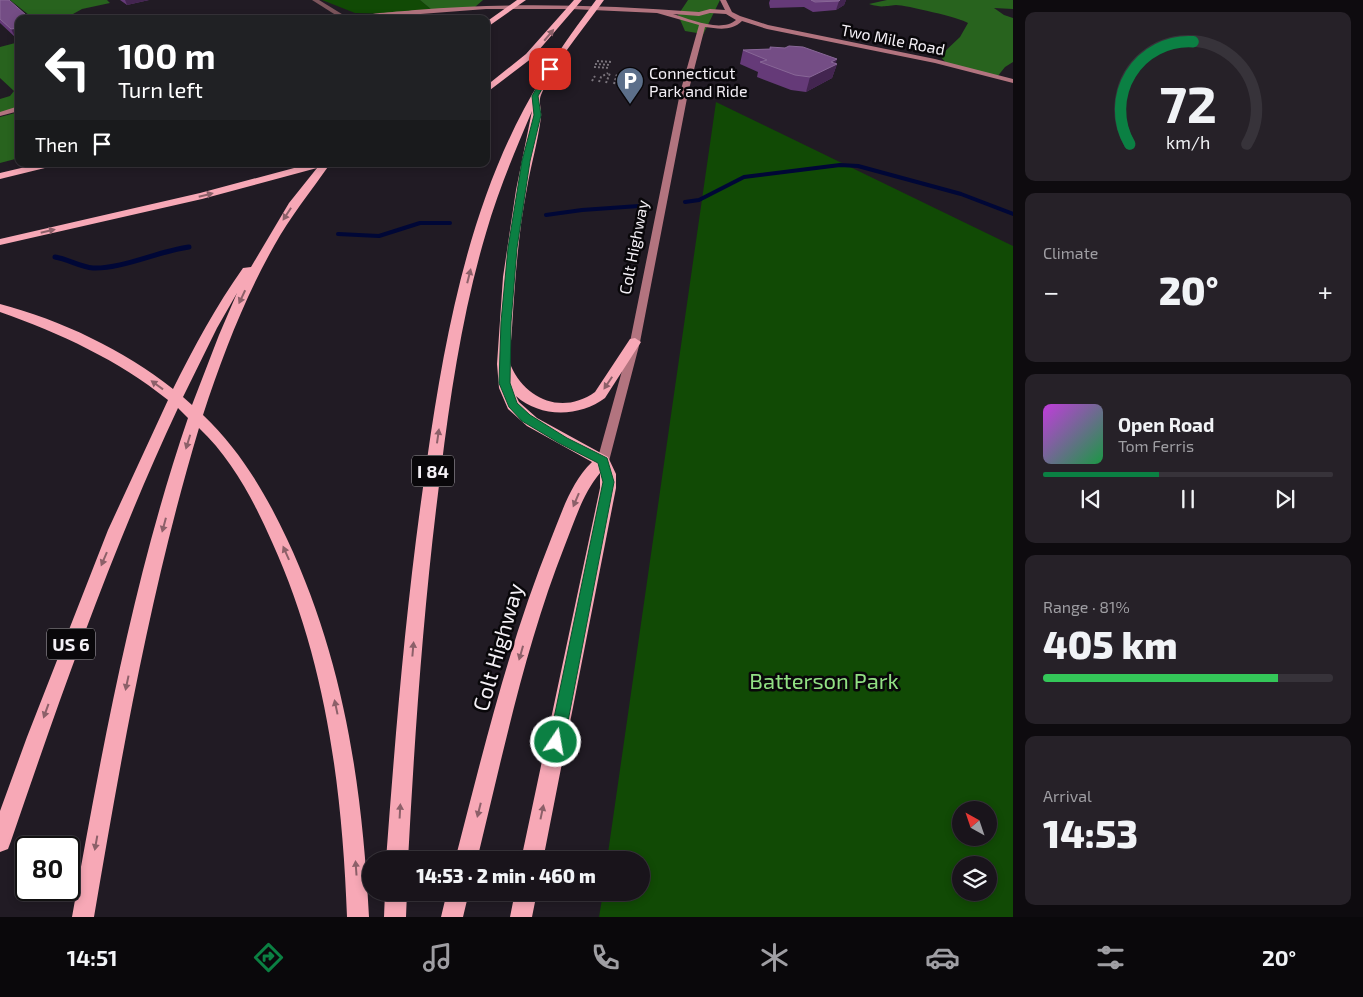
<!DOCTYPE html>
<html lang="en">
<head>
<meta charset="utf-8">
<style>
  :root { --surface:#19141b; --page:#262128; --text:#f1f3f6; --muted:#9f9ea3; --line:#37333a; --accent:#0b8043 }
  body { margin:0; font-family:"Exo 2",sans-serif; background:var(--page); color:var(--text); height:100vh; display:flex; flex-direction:column; font-size:19px; white-space:nowrap }
  * { box-sizing:border-box; margin:0 }
  p { font-size:16px; color:var(--muted) }
  .icon { flex:none; width:28px; height:28px; fill:none; stroke:currentColor; stroke-width:2; stroke-linecap:round; stroke-linejoin:round }
  .map { position:relative; flex:1; overflow:hidden }
  .panel { display:flex; flex-direction:column; gap:12px; padding:12px; background:#0e0b0f; width:350px }
  .panel>* { flex:none }
  .top-card { position:absolute; left:15px; top:15px; width:475px; height:152px; border-radius:10px; box-shadow:0 2px 8px #0003,0 0 0 1px var(--line); background:#202124; color:#fff; overflow:hidden }
  .needle { width:32px; rotate:320deg }
  .fabs { position:absolute; left:952px; top:801px; display:grid; gap:10px }
  .fabs a { display:grid; place-items:center; width:45px; height:45px; border-radius:50%; background:var(--surface); box-shadow:0 2px 8px #0003,0 0 0 1px var(--line); font-size:25px }
  .speed { position:absolute; left:15px; top:836px; display:flex; gap:10px; font-size:25px; font-weight:700; text-align:center }
  .speed>* { display:grid; place-content:center; width:65px; height:65px; border-radius:50%; background:var(--surface); box-shadow:0 2px 8px #0003,0 0 0 1px var(--line); line-height:1 }
  .speed .limit { border:2px solid #111; border-radius:8px; background:#fff; color:#111 }
  .pin { position:absolute; display:grid; place-items:center; width:42px; height:42px; color:#fff; margin:-21px; border-radius:10px; box-shadow:0 2px 8px #0006 }
  .me { position:absolute; width:55px; margin:-28px; rotate:12deg; stroke-linejoin:round; filter:drop-shadow(0 0 4px #0008) }
  .turn { display:flex; align-items:center; gap:18px; height:105px; padding:0 20px; font-size:22px }
  .turn .icon { width:65px; height:65px; stroke-width:2.5 }
  .turn b { display:block; font-size:35px; line-height:42px }
  .then { display:flex; align-items:center; height:48px; padding:0 20px; background:#0003; gap:10px; font-size:19px }
  .big { font-size:38px; font-weight:800; line-height:1.1 }
  .panel .card { flex:1; display:flex; flex-direction:column; justify-content:center; gap:8px; min-width:0; padding:0 18px; border-radius:10px; background:var(--page) }
  .panel .dial { align-items:center; gap:0 }
  .dial svg { height:130px; overflow:visible; fill:none; stroke:var(--line); stroke-width:7; stroke-linecap:round; text-anchor:middle }
  .dial text { fill:var(--text); stroke:none }
  .song { display:flex; align-items:center; gap:15px }
  .cover { width:60px; height:60px; border-radius:8px; background:linear-gradient(135deg,hsl(290 70% 55%),hsl(140 70% 35%)) }
  .played { height:5px; border-radius:2px; background:linear-gradient(90deg,var(--accent) 40%,var(--line) 40%) }
  .keys { display:flex; justify-content:space-around; direction:ltr }
  .heat { display:flex; justify-content:space-between; align-items:center; font-size:28px; direction:ltr }
  .charge { height:8px; border-radius:4px; background:linear-gradient(90deg,#34c759 81%,var(--line) 0) }
  .trip { position:absolute; left:362px; top:851px; width:288px; height:50px; border-radius:25px; background:var(--surface); box-shadow:0 2px 8px #0003,0 0 0 1px var(--line); font-weight:800; line-height:50px; text-align:center }
  .dock { display:flex; height:80px; justify-content:space-around; align-items:center; background:#0a080b; color:var(--muted) }
  .dock .icon { width:35px; height:35px }
  .dock .selected { color:var(--accent) }
  .dock b { font-size:22px; color:var(--text) }
  main { display:flex; flex:1; min-height:0 }
  .map>svg:first-child { display:block }
</style>
</head>
<body>
<main>
<div class="map">
<svg width="1013" height="917" viewBox="0 0 1013 917">
  <rect width="100%" height="100%" fill="#211b24"/>
  <!-- green -->
  <path fill="#114a05" fill-rule="evenodd" d="M322,0H420L432,10L395,14L355,13Z
    M716,102L1013,246V917H599L603,893L641,892V860H607ZM961,810H989V838H961ZM961,865H989V892H961Z"/>
  <!-- forest -->
  <path fill="#28631e" d="M10,0H107L110,3L82,9L73,14L77,19H34Z
    M420,0H483L475,7L432,10Z
    M688,0H720L700,41L697,33L685,31L678,15Z
    M887,0H1013V9L994,8L1004,15L1013,18V62L1005,67L997,77L947,64L940,56L960,37L968,23C961,18 905,5 896,5C884,6 882,8 869,4Z
    M19,42V108L0,114V99L10,96L14,91L0,78V47Z
    M19,112V158L0,163V117Z"/>
  <g fill="none" stroke-linecap="round" stroke-linejoin="round">
    <!-- stream-far1 -->
    <path stroke="#000736" stroke-width="4" d="M685,202L699,200L744,177L840,165L858,166L961,194L1013,214
      M546,215L582,210L639,206
      M338,234L379,236L420,223H450"/>
    <!-- stream -->
    <path stroke="#000736" stroke-width="5" d="M55,257C68,259 80,267 93,268C123,269 158,251 189,247"/>
    <!-- path -->
    <path stroke="#79737b" stroke-width="2" stroke-dasharray="2 2" stroke-linecap="butt" d="M597,61L612,62
      M595,64L611,65
      M594,67L610,68
      M592,81L595,76
      M599,82L601,77L608,73
      M606,83L610,73
      M614,84L617,74
      M621,84L624,75"/>
    <!-- street -->
    <path fill="#7c555c" fill-rule="evenodd" d="M312,0H319L350,19H342Z"/>
    <!-- secondary -->
    <path fill="#b2747f" fill-rule="evenodd" d="M720,0H726L732,12L740,16L768,25L935,59L1013,79V83L935,63L767,29L742,21C732,31 719,29 705,27L688,93L640,342L609,461L607,464H599L597,461L630,342L680,93L699,25L657,13L571,9H486L355,19C368,12 399,12 415,10C509,2 604,5 699,12L710,9L725,10ZM710,13L726,14L736,20C721,33 690,19 673,14L699,16Z
      M19,106V111L0,116V112Z"/>
    <!-- highway -->
    <path fill="#f7a8b6" fill-rule="evenodd" d="M517,0H526L486,28V22Z
      M574,0H582L532,58L486,93V86L526,54Z
      M596,0H604C582,31 556,60 541,95C538,102 542,110 541,117C538,141 531,165 527,188C518,234 515,281 512,328C512,337 508,359 511,366C526,400 563,415 595,392L630,339L635,338L641,342L605,398C580,417 540,418 516,396L519,402L537,418L608,457L616,474V488L543,860H521L600,488V473C583,493 575,520 565,545C525,646 503,754 477,860H455C483,752 509,643 551,539C562,512 571,482 592,462L527,426L508,409L499,388L497,364L503,277L516,190L532,111C515,151 498,191 486,233C463,310 451,390 441,470C424,599 415,730 408,860H386C396,726 407,593 427,460C444,341 467,216 524,109C545,70 570,35 596,0Z
      M38,164H54L53,166L0,179V173Z
      M309,164H330C311,191 290,217 274,246C244,299 222,357 203,415C240,450 266,494 287,539C344,661 362,784 369,917H347C342,787 326,661 272,542C254,501 232,459 199,428C151,588 122,752 94,917H72C102,749 133,579 188,418L178,408C112,549 61,695 11,841L8,849L0,852V811L27,737L108,530L168,400C118,360 60,333 0,312V304C61,320 124,350 173,389C194,347 216,306 243,268L251,267L289,203L317,168L202,199L0,245V239L200,193ZM237,293L219,335L192,405L183,397L217,328Z
      M385,892H407L406,917H384Z
      M447,892H469L463,917H441Z
      M515,892H537L532,917H510Z"/>
  </g>
  <!-- wall -->
  <path fill="#653a78" d="M0,0L19,19V36L15,37L0,23Z
    M120,0H149L127,5Z
    M770,0H846L844,5L836,10L813,12L804,7L770,8L769,3Z
    M770,47L837,59L835,63L837,64L832,78L806,92L791,90L757,77L758,72L740,64L743,50L769,49Z"/>
  <!-- shaded-wall -->
  <path fill="#432550" d="M125,0H149L127,5Z
    M840,0H846L844,5L836,10L839,1Z
    M26,15L28,19H20L19,17Z
    M19,28V36L15,37L11,29Z
    M837,59L835,65L837,64L832,78L806,92L810,77L831,62Z"/>
  <!-- building -->
  <path fill="#744d85" stroke="#886797" d="M0,0H9L26,15L19,17L21,19H19V28L11,29L0,19Z
    M811,0H840L839,1L815,2Z
    M789,46L803,47L837,59L831,62L837,64L810,77L795,75L760,62L767,60L743,50L771,49L770,47L785,48Z"/>
  <!-- one-way arrows -->
  <defs><path id="oneway-solid" d="M-6-.8H1V-3.2L6.5 0L1 3.2V.8H-6Z" transform="scale(1.25)"/></defs>
  <g fill="#8c6069">
    <use href="#oneway-solid" transform="translate(549 35) rotate(-50)"/>
    <use href="#oneway-solid" transform="translate(206 195) rotate(-14)"/>
    <use href="#oneway-solid" transform="translate(287 214) rotate(123)"/>
    <use href="#oneway-solid" transform="translate(48 231) rotate(-13)"/>
    <use href="#oneway-solid" transform="translate(469 276) rotate(-76)"/>
    <use href="#oneway-solid" transform="translate(242 297) rotate(115)"/>
    <use href="#oneway-solid" transform="translate(608 383) rotate(124)"/>
    <use href="#oneway-solid" transform="translate(157 385) rotate(-144)"/>
    <use href="#oneway-solid" transform="translate(438 436) rotate(-82)"/>
    <use href="#oneway-solid" transform="translate(188 442) rotate(107)"/>
    <use href="#oneway-solid" transform="translate(576 500) rotate(113)"/>
    <use href="#oneway-solid" transform="translate(164 525) rotate(105)"/>
    <use href="#oneway-solid" transform="translate(286 553) rotate(-114)"/>
    <use href="#oneway-solid" transform="translate(104 559) rotate(113)"/>
    <use href="#oneway-solid" transform="translate(413 649) rotate(-85)"/>
    <use href="#oneway-solid" transform="translate(521 653) rotate(106)"/>
    <use href="#oneway-solid" transform="translate(127 683) rotate(102)"/>
    <use href="#oneway-solid" transform="translate(336 707) rotate(-102)"/>
    <use href="#oneway-solid" transform="translate(46 711) rotate(110)"/>
    <use href="#oneway-solid" transform="translate(479 810) rotate(104)"/>
    <use href="#oneway-solid" transform="translate(400 811) rotate(-87)"/>
    <use href="#oneway-solid" transform="translate(542 812) rotate(-78)"/>
    <use href="#oneway-solid" transform="translate(96 843) rotate(100)"/>
    <use href="#oneway-solid" transform="translate(356 868) rotate(-94)"/>
  </g>
  <!-- route -->
  <path fill="#0b8043" stroke="#07532c" d="M548,68L553,69L538,96L541,115L530,161L517,248L511,322L510,383L517,403L530,415L567,438L607,458L614,482L564,742L561,748L556,750L551,748L549,742L603,482L598,463L559,443L522,421L509,407L499,383L501,322L508,248L522,161L534,115L532,96Z"/>
  <!-- icons -->
  <defs>
    <symbol id="parking-pin" viewBox="-11 -11 22 30"><path d="M0 17L-7.5 6A9.5 9.5 0 1 1 7.5 6Z" fill="#5c6f8a" stroke="#09070a"/><path d="M-3.5-5.5H1a3.5 3.5 0 0 1 0 7H-1V5.5H-3.5ZM-1-3.4V-.6H.8a1.4 1.4 0 0 0 0-2.8Z" fill="#fff"/></symbol>
  </defs>
  <g fill-rule="evenodd">
    <use href="#parking-pin" x="614" y="65" width="32" height="43"/>
  </g>
  <g text-anchor="middle" dominant-baseline="central" stroke-width="5" stroke-linejoin="round" paint-order="stroke">
    <!-- far-street labels -->
    <g font-size="16" fill="#f4f0f6" stroke="#09070a">
      <text transform="translate(893 39) rotate(11)">Two Mile Road</text>
      <text transform="translate(633 247) rotate(-79)">Colt Highway</text>
    </g>
    <!-- far-poi labels -->
    <g font-size="16" fill="#f4f0f6" stroke="#09070a" text-anchor="start">
      <text x="649" y="72">Connecticut<tspan x="649" dy="18">Park and Ride</tspan></text>
    </g>
    <!-- shield labels -->
    <g fill="#09070a" stroke="#aeaaaf" stroke-width="1">
      <rect x="412" y="455.5" width="42" height="31" rx="4"/>
      <rect x="47" y="628.5" width="48" height="31" rx="4"/>
    </g>
    <g font-size="18" font-weight="bold" fill="#f4f0f6">
      <text x="433" y="471">I 84</text>
      <text x="71" y="644">US 6</text>
    </g>
    <!-- near-street labels -->
    <g font-size="22" fill="#f4f0f6" stroke="#09070a">
      <text transform="translate(497 647) rotate(-74)">Colt Highway</text>
    </g>
    <!-- near-park labels -->
    <g font-size="22" fill="#92e184" stroke="#09070a">
      <text x="824" y="680">Batterson Park</text>
    </g>
  </g>
</svg>
<div class="fabs">
<a><svg class="needle" viewBox="-14 -14 28 28"><path d="M0-13l5 13h-10z" fill="#e53935"/><path d="M0 13l5-13h-10z" fill="#9f9ea3"/></svg></a>
<a><svg class="icon" aria-label="layers" viewBox="0 0 24 24"><path d="M12 4l9 5-9 5-9-5zM3 14l9 5 9-5"/></svg></a>
</div>
<div class="speed"><div class="limit">80</div></div>
<div class="pin" style="left:550px;top:69px;background:#d93025"><svg class="icon" aria-label="arrive" viewBox="0 0 24 24"><path d="M6 21V4h12l-3 4 3 4H6"/></svg></div>
<svg class="me" style="left:556px;top:742px" viewBox="-20 -20 40 40"><circle r="17" fill="#0b8043" stroke="#fff" stroke-width="3"/><path d="M0-11L8 9 0 5-8 9z" fill="#fff"/></svg>
<div class="trip">14:53 · 2 min · 460 m</div>
<div class="top-card">
<div class="turn"><svg class="icon" aria-label="left" viewBox="0 0 24 24"><path d="M17 20v-9H6M10 6l-5 5 5 5"/></svg><div><b>100 m</b>Turn left</div></div>
<div class="then">Then<svg class="icon" aria-label="arrive" viewBox="0 0 24 24"><path d="M6 21V4h12l-3 4 3 4H6"/></svg></div>
</div>
</div>
<section class="panel">
<div class="card dial"><svg viewBox="0 0 100 80">
<path d="M14 69A42 42 0 1 1 86 69"/>
<path d="M14 69A42 42 0 0 1 53 6" stroke="#0b8043"/>
<text x="50" y="56" font-size="32" font-weight="700">72</text>
<text x="50" y="72" font-size="11">km/h</text>
</svg></div>
<div class="card"><p>Climate</p>
<div class="heat"><a>−</a><b class="big">20°</b><a>+</a></div>
</div>
<div class="card">
<div class="song"><i class="cover"></i><div><b>Open Road</b><p>Tom Ferris</p></div></div>
<div class="played"></div>
<div class="keys"><svg class="icon" aria-label="previous" viewBox="0 0 24 24"><path d="M18 5L8 12l10 7zM5 5v14"/></svg><svg class="icon" aria-label="pause" viewBox="0 0 24 24"><path d="M8 5v14M16 5v14"/></svg><svg class="icon" aria-label="next" viewBox="0 0 24 24"><path d="M6 5l10 7-10 7zM19 5v14"/></svg></div>
</div>
<div class="card"><p>Range · 81%</p><b class="big">405 km</b><div class="charge"></div></div>
<div class="card"><p>Arrival</p><b class="big">14:53</b></div>
</section>
</main>
<nav class="dock">
<b>14:51</b>
<svg class="icon selected" aria-label="directions" viewBox="0 0 24 24"><path d="M12 3l9 9-9 9-9-9zM9 14v-3h6M13 9l2 2-2 2"/></svg>
<svg class="icon" aria-label="music" viewBox="0 0 24 24"><path d="M9 18V5l10-2v13"/><circle cx="6" cy="18" r="3"/><circle cx="16" cy="16" r="3"/></svg>
<svg class="icon" aria-label="phone" viewBox="0 0 24 24"><path d="M5 4h4l2 5-3 2q2 4 5 5l2-3 5 2v4C11 20 4 13 5 4z"/></svg>
<svg class="icon" aria-label="climate" viewBox="0 0 24 24"><path d="M12 3v18M4 7l16 10M4 17L20 7"/></svg>
<svg class="icon" aria-label="car" viewBox="0 0 24 24"><path d="M5 17H2v-5l4-1 3-4h7l3 4 3 1v5h-3M9 17h6M6 11h13"/><circle cx="7" cy="17" r="2"/><circle cx="17" cy="17" r="2"/></svg>
<svg class="icon" aria-label="filters" viewBox="0 0 24 24"><path d="M4 7h16M4 17h16"/><circle cx="9" cy="7" r="2"/><circle cx="15" cy="17" r="2"/></svg>
<b>20°</b>
</nav>
</body>
</html>
